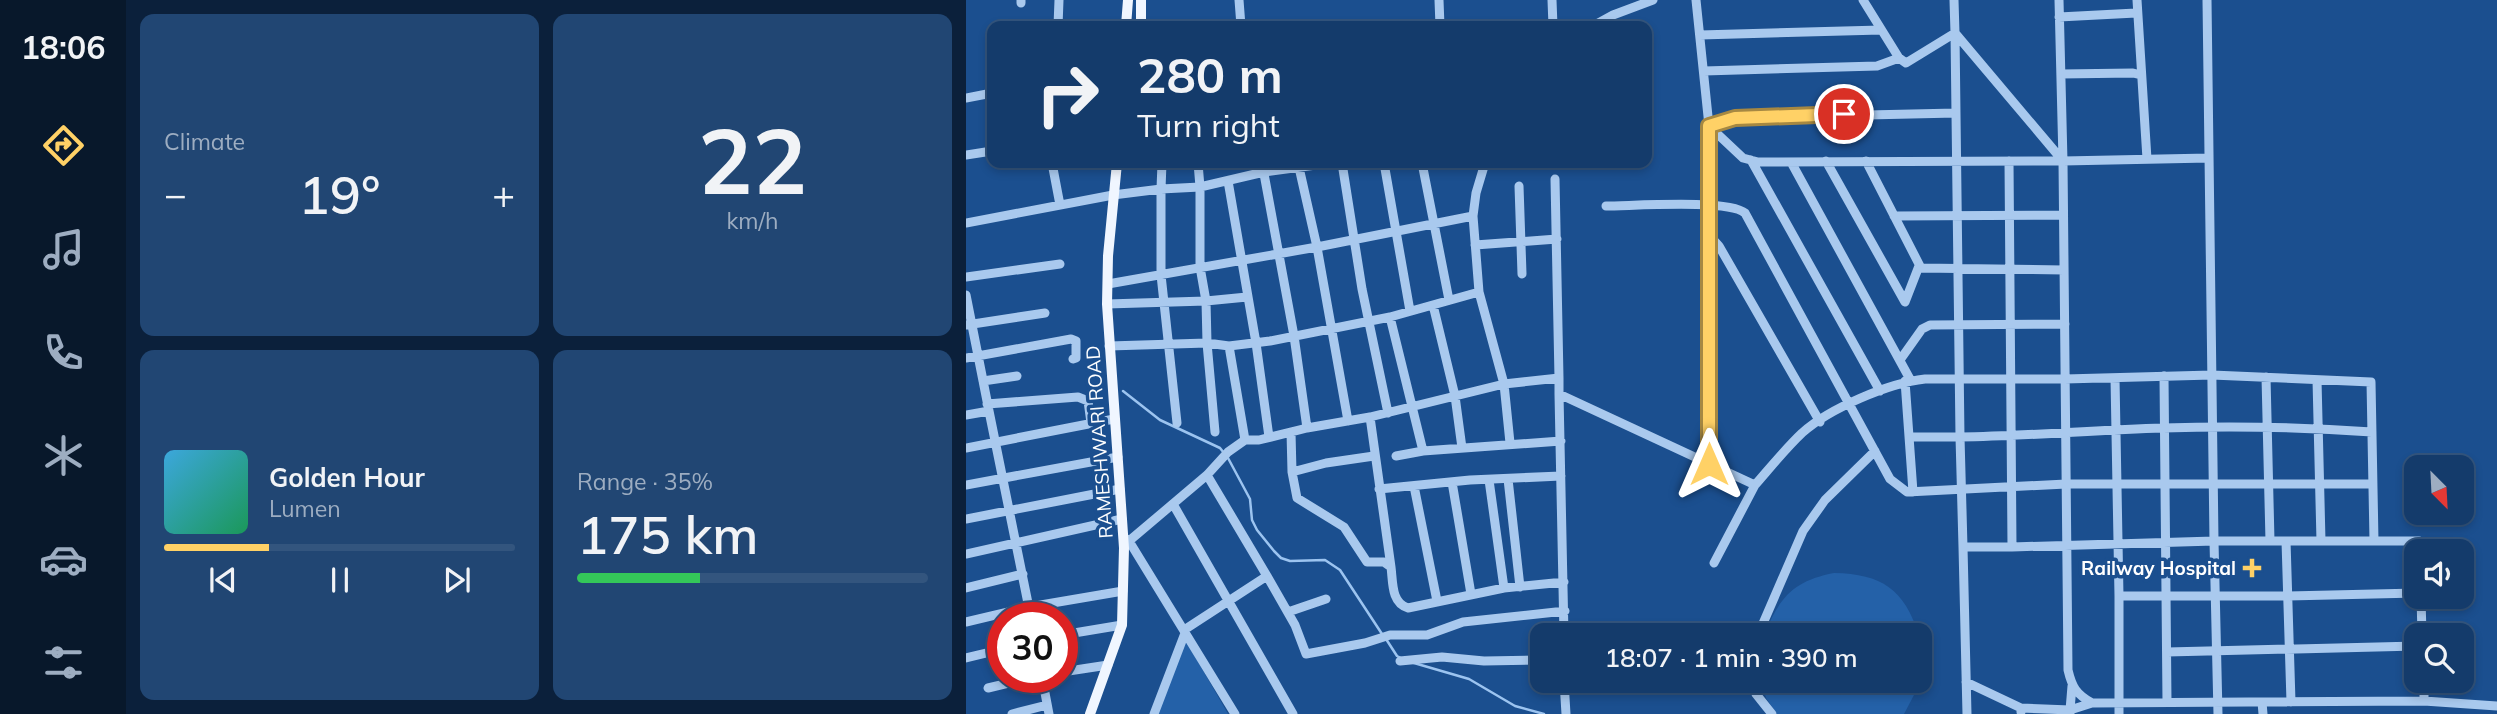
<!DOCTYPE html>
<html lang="en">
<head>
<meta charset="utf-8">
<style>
  :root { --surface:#143b6b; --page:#214673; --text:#f1f3f6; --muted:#9dadc1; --line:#33557e; --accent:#ffd166 }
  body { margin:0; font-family:Mulish,sans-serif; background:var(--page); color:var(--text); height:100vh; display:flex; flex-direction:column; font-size:26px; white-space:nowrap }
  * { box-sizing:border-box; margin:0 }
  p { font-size:23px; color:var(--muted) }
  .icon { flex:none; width:38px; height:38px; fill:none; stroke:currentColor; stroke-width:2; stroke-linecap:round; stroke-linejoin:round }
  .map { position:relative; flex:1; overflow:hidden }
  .details { display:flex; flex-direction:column; gap:14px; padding:14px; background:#0b203b; width:840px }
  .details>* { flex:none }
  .top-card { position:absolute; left:21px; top:21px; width:665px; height:147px; border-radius:14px; box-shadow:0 4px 10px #0003,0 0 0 2px var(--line); background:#143b6b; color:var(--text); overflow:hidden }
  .needle { width:46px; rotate:156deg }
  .fabs { position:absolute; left:1438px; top:455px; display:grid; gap:14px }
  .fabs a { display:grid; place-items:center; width:70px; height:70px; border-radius:14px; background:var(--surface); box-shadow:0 4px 10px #0003,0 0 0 2px var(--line); font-size:35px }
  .speed { position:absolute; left:21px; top:602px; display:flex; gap:14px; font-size:35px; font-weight:700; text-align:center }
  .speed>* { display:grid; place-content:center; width:91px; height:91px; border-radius:50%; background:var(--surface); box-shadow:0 4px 10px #0003,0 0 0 2px var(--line); line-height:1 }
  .speed .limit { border:10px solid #d22; background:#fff; color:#111 }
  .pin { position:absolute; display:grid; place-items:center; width:60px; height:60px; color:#fff; margin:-30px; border:4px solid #fff; border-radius:50%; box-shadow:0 2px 7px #0007 }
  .me { position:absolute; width:77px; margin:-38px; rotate:0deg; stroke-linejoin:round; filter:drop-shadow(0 0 5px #0008) }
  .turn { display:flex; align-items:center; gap:24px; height:147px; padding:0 35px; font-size:32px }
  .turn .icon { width:91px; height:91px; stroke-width:2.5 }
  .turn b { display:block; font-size:49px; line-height:60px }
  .big { font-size:52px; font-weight:600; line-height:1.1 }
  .details .widget { flex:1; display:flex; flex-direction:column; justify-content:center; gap:10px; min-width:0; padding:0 24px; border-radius:14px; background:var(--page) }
  .details .dial { align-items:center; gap:0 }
  .dial b { font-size:91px; line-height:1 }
  .song { display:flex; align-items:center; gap:21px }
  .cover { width:84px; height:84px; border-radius:10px; background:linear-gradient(135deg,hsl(200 70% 55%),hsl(150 70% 35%)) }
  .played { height:7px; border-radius:4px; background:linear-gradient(90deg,var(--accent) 30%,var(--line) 30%) }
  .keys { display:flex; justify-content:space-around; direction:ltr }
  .heat { display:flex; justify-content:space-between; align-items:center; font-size:38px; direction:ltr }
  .charge { height:10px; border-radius:5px; background:linear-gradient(90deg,#34c759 35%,var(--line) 0) }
  .details .tiles { flex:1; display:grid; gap:14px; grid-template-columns:repeat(2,1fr) }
  .trip { position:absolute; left:564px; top:623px; width:402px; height:70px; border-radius:14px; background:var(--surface); box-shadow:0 4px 10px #0003,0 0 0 2px var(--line); font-weight:600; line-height:70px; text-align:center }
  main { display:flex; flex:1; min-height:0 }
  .tab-bar { display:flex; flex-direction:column; width:126px; justify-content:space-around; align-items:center; background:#08182b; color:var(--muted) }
  .tab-bar .icon { width:49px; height:49px }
  .tab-bar .active { color:var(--accent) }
  .tab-bar b { font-size:32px; color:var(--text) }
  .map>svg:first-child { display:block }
</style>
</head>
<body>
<main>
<nav class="tab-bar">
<b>18:06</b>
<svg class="icon active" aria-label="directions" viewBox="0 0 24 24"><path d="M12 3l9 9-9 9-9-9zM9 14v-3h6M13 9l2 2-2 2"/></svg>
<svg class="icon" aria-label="music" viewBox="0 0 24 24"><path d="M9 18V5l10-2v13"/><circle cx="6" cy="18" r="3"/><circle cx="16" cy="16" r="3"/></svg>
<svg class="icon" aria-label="phone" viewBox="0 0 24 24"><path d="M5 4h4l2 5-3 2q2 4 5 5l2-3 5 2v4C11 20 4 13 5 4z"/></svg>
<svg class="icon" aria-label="climate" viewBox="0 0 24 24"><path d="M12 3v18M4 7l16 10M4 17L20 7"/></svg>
<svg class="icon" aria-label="car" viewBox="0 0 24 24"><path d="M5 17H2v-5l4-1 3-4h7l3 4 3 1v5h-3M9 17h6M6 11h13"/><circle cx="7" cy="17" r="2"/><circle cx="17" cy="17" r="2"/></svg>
<svg class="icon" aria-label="filters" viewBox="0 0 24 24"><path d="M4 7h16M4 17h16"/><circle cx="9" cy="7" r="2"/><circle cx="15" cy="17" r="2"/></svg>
</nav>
<section class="details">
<div class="tiles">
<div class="widget"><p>Climate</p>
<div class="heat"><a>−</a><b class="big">19°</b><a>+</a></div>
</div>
<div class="widget dial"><b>22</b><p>km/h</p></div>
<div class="widget">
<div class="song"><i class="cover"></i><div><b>Golden Hour</b><p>Lumen</p></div></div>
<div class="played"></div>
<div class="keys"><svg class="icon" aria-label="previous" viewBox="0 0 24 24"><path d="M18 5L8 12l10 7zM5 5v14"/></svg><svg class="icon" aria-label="pause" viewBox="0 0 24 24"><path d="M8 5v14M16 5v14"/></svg><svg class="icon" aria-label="next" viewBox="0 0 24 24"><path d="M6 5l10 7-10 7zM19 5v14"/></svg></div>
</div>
<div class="widget"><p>Range · 35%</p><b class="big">175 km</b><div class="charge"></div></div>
</div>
</section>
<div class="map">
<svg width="1531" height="714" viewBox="0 0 1531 714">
  <rect width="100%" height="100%" fill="#1b4f8f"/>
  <!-- green -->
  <path fill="#2461a8" d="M868,573C916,574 938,589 953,635H798C814,597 827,581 868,573Z
    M219,639L262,714H192Z
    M795,681H951L948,695L938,714H811L800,698Z"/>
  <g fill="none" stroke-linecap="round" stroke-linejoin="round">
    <!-- stream -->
    <path stroke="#9cc4f0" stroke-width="2.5" d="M157,391L194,420L254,448L258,453
      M262,458L284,499L286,520L291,530L308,551L315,558L324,561L359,560L374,570L416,634
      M420,639L431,656L435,658
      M448,663L503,679L549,706L578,714"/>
    <!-- minor -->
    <path stroke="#a9c9ee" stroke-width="9" d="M273,0L275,26
      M473,0L474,26
      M586,0L587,26
      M730,0L743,126L777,158L792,162L1097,161L1102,670C1106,687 1110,694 1126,703L1458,701L1531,706
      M897,0L933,58L940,63L989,33L988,0
      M1093,0L1097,161L989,33L994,437C1062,436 1129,430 1197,428C1266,426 1337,427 1406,432
      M1171,0L1181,159
      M55,3V0
      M1093,17L1170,13
      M92,26L93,0
      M627,26L647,15L687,0
      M734,35L915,30
      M738,71L911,66L933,58
      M1095,74L1167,73L1175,75
      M0,98L26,93
      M0,155L26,151
      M785,160L914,391
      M860,161L939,302L953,266
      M900,161L955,268L1098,270
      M1043,161L1046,547L1248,541L1241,0
      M1097,161L1243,158
      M825,162L945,381
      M86,163L94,205
      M232,163L234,187L298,172L365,163
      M296,163L328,336L341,428
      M332,163L351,247L382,421
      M376,163L396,289L422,413
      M418,163L444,311
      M456,163L483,300
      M519,163L510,193L507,216L513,292L538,384L544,443
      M589,179L593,378
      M262,181L290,343L303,437
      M553,186L556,274
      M640,206C666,206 763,199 779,213L924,479L941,492L1100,484H1406
      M928,216L1097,215
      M0,223L147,195L195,189L196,163
      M743,235L753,246L854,422
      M509,245L591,239
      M0,277L94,264
      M142,284L351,247L507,216
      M0,295L23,411L0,415
      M141,304L240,301L281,297
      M467,305L489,396L496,448
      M424,317L457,451L595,441
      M0,325L79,313
      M143,346L241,343L263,346L304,341L424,317L513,292
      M263,346L279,440
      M0,358L105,339L110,341V358L107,359
      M934,360L956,329L964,325L1099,324
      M1198,376L1201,702
      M1300,377L1304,541
      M1149,378L1153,596
      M1351,380L1355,541
      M17,381L51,376
      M939,381L947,492
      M593,394L598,635
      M21,404L112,397L122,401L125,423
      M23,411L65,618
      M211,423L195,275V189L234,187V267L240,301L241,343L249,432
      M325,432L326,472L331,498L378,527L401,562H418L425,567L404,417
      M943,437H994L997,547H1046
      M0,448L148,419
      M430,456L457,451
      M743,464V126L769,118L990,113
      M326,472L360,463L408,456
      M241,475L301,576
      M542,479L554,587
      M523,480L538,588
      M486,482L505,594
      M0,485L152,457
      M448,486L471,601
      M413,489L504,480L595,476
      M207,504L327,714
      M0,519L154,489
      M159,538L163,541L269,714
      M163,541L241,475L262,452L279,440H293L341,428L404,417L538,384L593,378V394L789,485C804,468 819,449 836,433C864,408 923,383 959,379H1099L1246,375L1405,382L1408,541
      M1320,541L1325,702
      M997,547L1001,714
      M0,554L156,519
      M748,563L789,485
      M425,567C427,582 425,603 442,608L538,588L598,582
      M0,588L57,574
      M1455,597L1456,635
      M322,612L360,599
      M0,622L63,607L157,591
      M218,630L301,576L329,625L340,654L399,643L424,635H461L497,622L599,611
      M96,635L156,625
      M792,635L837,531L859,500L909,451
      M1201,652L1451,646
      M0,658L37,649
      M434,661L476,657L518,661L576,660
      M96,672L142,665
      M76,677L83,714
      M598,681L600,714
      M785,681L790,694L806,714
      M1458,681V701
      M1000,682L1055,708
      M1106,686L1104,710L1126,703
      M22,688L69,677
      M1296,702L1297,714
      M1055,712V708L1104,710V714
      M46,714L81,705
      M188,714L219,633
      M1153,714V596H1322L1451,593
      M1252,714L1248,541H1453L1454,551"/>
    <!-- major -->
    <path stroke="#f0f6ff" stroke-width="10" d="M160,26L162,0
      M175,26V0
      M124,714L156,625L158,548L141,304L142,256L151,163"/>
  </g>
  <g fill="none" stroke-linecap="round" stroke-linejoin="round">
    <defs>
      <path id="route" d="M743,464V126L769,118L878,114"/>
    </defs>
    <!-- route casing -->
    <use href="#route" stroke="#a68842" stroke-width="18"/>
    <!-- route -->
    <use href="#route" stroke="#ffd166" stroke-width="12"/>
  </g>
  <!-- markers -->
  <path fill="#ffd166" stroke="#1b4f8f" stroke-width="2.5" d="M1282.5 557.5h7v7h7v7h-7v7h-7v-7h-7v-7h7z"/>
  <g text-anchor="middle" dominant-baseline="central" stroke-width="7" stroke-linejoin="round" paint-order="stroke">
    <!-- street labels -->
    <g font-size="19" fill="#fff" stroke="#1b4f8f">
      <text transform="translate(133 442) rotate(-94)">RAMESHWARI ROAD</text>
    </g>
    <!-- poi labels -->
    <g font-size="19" font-weight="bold" fill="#fff" stroke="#1b4f8f" text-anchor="end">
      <text x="1270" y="568">Railway Hospital</text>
    </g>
  </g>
</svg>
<div class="fabs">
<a><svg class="needle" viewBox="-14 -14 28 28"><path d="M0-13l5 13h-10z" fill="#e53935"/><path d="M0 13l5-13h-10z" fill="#9dadc1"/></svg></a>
<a><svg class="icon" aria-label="sound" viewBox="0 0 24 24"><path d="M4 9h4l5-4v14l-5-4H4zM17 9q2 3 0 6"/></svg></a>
<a><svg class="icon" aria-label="search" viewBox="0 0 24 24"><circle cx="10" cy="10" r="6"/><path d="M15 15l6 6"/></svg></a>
</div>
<div class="speed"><div class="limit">30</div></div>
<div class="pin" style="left:878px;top:114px;background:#d93025"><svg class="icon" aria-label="arrive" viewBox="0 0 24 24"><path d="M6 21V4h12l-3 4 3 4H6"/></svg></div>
<svg class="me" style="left:743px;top:464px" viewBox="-20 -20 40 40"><path d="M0-17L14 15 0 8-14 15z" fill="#ffd166" stroke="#fff" stroke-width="4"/></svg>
<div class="trip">18:07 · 1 min · 390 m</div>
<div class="top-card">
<div class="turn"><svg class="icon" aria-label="right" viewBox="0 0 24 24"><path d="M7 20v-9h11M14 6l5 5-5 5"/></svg><div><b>280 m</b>Turn right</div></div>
</div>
</div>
</main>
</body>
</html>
